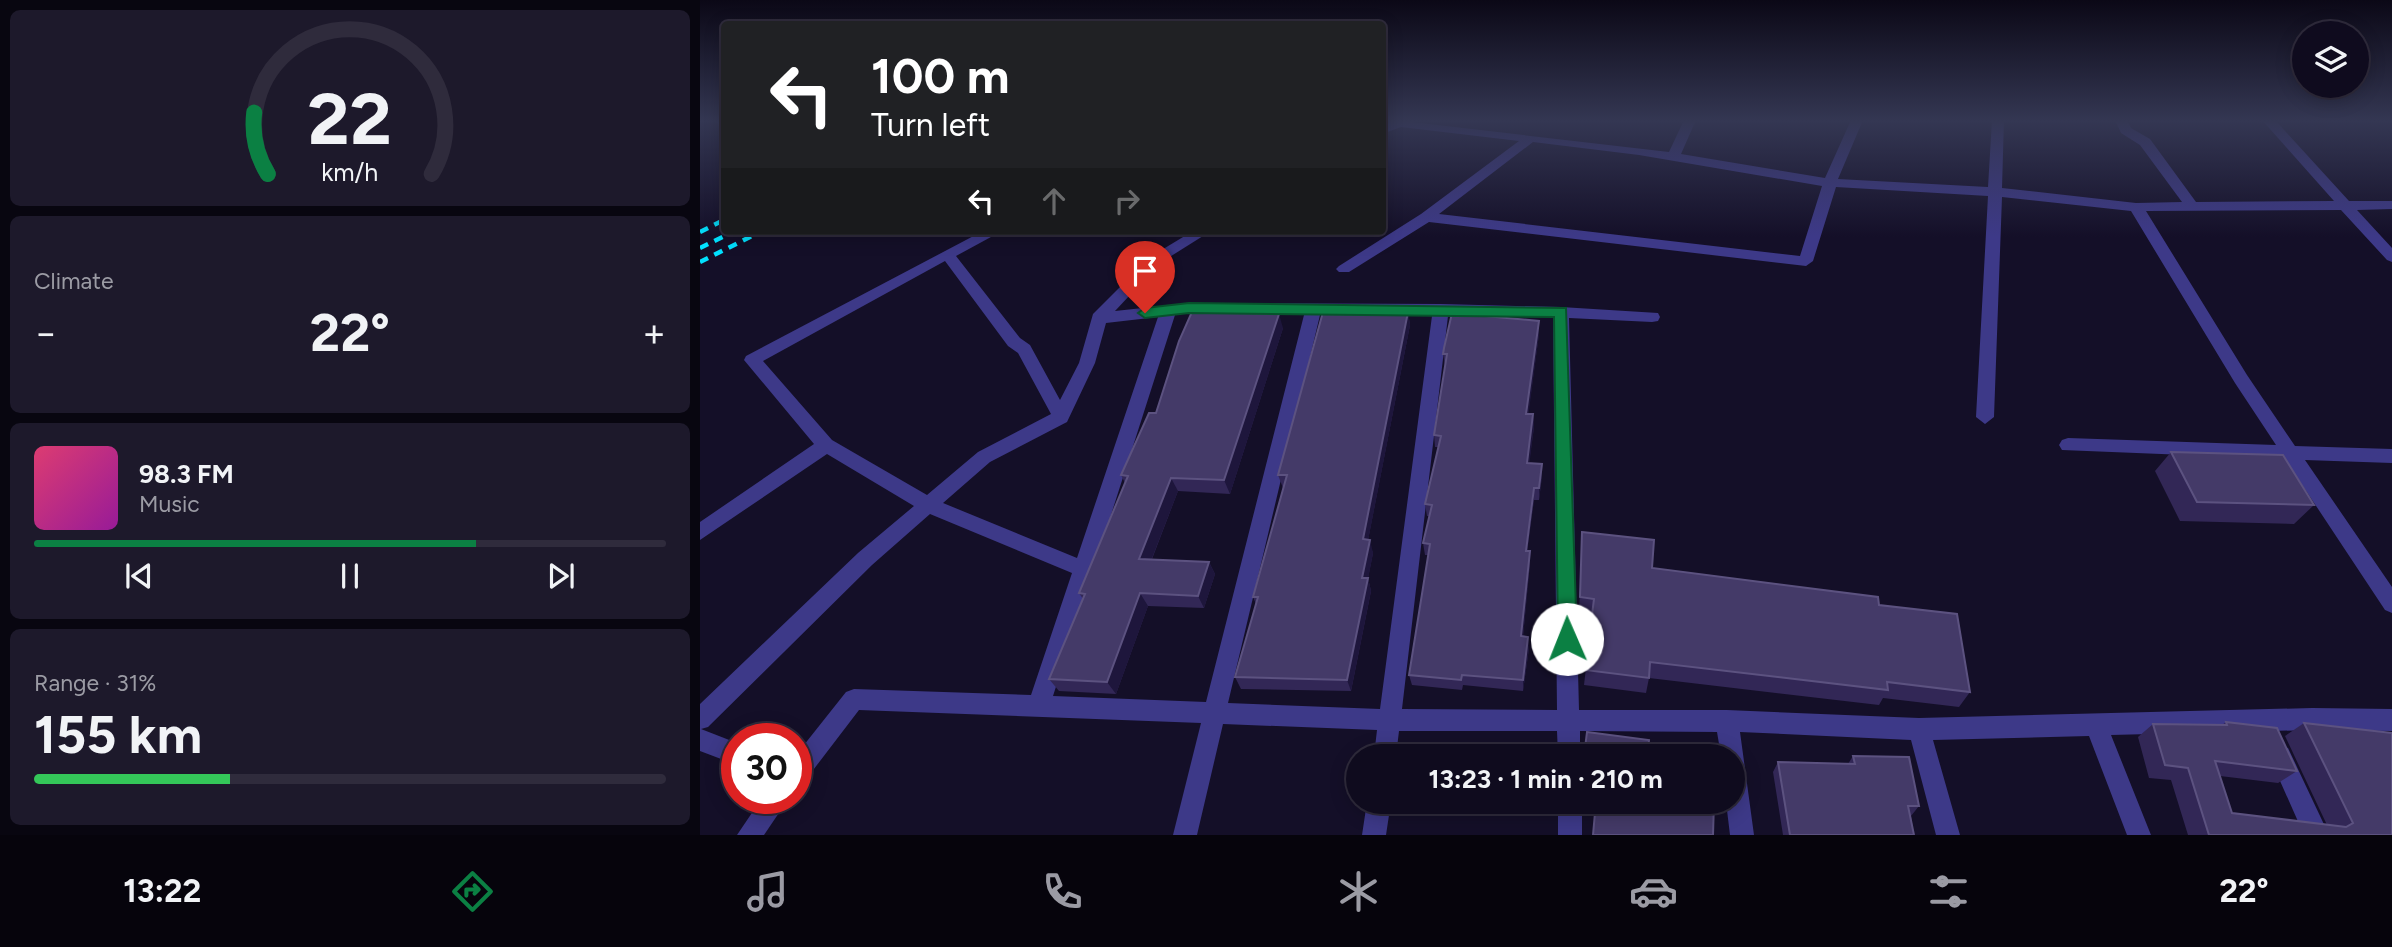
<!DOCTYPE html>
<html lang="en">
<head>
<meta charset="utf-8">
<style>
  :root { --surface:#0f0b1e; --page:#1d192b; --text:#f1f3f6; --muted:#9b9ba4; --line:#2f2b3c; --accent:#0b8043 }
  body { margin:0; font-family:Figtree,sans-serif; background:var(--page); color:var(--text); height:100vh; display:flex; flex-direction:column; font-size:26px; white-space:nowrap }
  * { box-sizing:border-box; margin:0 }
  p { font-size:23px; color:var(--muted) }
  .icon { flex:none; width:38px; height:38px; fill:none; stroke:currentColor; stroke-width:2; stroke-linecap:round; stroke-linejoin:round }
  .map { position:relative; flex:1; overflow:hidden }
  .drawer { display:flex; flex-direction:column; gap:10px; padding:10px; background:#080610; width:700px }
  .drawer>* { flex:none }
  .hud { position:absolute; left:21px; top:21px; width:665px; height:214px; border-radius:7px; box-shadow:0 4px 18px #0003,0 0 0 2px var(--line); background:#202124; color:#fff; overflow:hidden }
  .buttons { position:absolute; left:1592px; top:21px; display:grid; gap:14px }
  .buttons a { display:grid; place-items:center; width:77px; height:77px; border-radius:50%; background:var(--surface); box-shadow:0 4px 18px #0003,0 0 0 2px var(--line); font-size:35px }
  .speed { position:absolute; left:21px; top:723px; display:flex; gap:14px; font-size:35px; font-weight:700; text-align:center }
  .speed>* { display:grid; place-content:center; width:91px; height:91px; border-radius:50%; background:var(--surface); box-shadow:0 4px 18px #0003,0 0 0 2px var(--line); line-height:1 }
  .speed .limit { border:10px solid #d22; background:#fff; color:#111 }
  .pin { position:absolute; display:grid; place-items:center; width:60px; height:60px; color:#fff; margin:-72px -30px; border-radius:50% 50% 50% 0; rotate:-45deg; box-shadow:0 0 7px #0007 }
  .pin .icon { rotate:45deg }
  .me { position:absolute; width:77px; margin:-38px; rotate:359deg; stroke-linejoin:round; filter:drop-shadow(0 0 5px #0008) }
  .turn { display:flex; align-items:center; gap:24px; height:147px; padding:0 35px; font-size:32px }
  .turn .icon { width:91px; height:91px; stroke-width:2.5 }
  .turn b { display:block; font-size:49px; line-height:60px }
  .lanes { display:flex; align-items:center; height:66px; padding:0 35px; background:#0003; justify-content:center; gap:35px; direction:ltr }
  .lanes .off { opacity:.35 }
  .big { font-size:52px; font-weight:700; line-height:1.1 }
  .drawer .tile { flex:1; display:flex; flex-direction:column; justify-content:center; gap:10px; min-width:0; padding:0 24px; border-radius:10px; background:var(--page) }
  .drawer .dial { align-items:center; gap:0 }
  .dial svg { height:182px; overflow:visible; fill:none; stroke:var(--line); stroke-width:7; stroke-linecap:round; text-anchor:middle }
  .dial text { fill:var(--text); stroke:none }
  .song { display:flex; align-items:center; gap:21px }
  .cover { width:84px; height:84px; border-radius:10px; background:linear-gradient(135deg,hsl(340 70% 55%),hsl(300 70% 35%)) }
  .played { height:7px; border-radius:4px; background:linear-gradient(90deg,var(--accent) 70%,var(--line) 70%) }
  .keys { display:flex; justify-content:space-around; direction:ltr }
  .heat { display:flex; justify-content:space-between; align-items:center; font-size:38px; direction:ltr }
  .charge { height:10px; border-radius:5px; background:linear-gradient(90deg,#34c759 31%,var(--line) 0) }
  .trip { position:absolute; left:646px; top:744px; width:399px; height:70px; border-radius:35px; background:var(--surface); box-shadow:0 4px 18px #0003,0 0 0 2px var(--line); font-weight:700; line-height:70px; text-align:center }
  .tab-bar { display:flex; height:112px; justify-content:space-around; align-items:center; background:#06040c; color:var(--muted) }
  .tab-bar .icon { width:49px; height:49px }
  .tab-bar .on { color:var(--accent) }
  .tab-bar b { font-size:32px; color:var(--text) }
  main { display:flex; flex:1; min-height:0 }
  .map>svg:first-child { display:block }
</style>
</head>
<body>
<main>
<section class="drawer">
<div class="tile dial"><svg viewBox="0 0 100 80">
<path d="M14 69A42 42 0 1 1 86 69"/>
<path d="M14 69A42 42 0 0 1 8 42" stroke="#0b8043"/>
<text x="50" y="56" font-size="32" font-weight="700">22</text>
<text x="50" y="72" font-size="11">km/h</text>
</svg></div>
<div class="tile"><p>Climate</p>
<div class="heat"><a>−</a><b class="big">22°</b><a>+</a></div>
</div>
<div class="tile">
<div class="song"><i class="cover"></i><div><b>98.3 FM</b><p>Music</p></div></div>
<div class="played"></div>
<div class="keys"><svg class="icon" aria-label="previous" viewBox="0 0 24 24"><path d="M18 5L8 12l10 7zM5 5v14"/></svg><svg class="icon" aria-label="pause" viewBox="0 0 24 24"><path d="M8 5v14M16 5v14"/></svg><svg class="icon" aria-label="next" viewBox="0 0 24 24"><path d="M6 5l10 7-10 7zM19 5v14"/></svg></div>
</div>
<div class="tile"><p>Range · 31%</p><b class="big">155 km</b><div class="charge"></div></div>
</section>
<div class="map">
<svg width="1692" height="835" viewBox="0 0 1692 835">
  <rect width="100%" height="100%" fill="#140f28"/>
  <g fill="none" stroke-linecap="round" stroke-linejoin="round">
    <!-- minor -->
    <path fill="#3d3988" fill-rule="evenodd" d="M13,120H24V128Z
      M694,120L969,152L984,120H996L981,154L1125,178L1151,120H1163L1138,179L1288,187L1292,120H1304L1302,188L1436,203L1482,202L1440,145L1421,133L1415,120H1427L1431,128L1450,139L1496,202L1634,201L1562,120H1575L1649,201H1692V209L1657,210L1692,248V262L1687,260L1641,210L1446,211L1547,375L1595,446L1692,449V463L1605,460L1692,587V613L1685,610L1585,459L1362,450L1359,445L1362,440L1368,438L1576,445L1535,383L1431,211L1302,197L1294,417L1285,424L1276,417L1288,196L1136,187L1113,261L1106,266L729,222L649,272H639L636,269L639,266L721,214L819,141L701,127L682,134V125ZM833,142L939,155L1122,186L1100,256L739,214Z
      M283,231H302L256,256L320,338L330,345L360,400L379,363L393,314L450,257L493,231H511L460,263L415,311L489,303L741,304L861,307L958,313L960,317L958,321L952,322L869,318L879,710H1027L1219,718L1612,708L1692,709V731L1612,730L1411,735L1451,835H1427L1389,736L1233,740L1260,835H1236L1211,740L1040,732L1054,835H1030L1026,802H1032V756H1021L1017,732L880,731V756H858L857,731H699L696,756H674L677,730L523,724L497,835H473L501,723L159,710L104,782L96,786V755L146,692L154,689L331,695L372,573L230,514L172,565L8,727L1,729L37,743V765L0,751V704L158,553L214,506L127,454L0,540V522L114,444L44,360L46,356ZM245,261L308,346L318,353L351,414L278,452L227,495L132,440L63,361ZM489,313L604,315L506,702L353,696L475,315ZM620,315L732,316L680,709L528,703ZM748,316L853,317L857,710L702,709ZM458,317L377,558L243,503L290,462L367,422L395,363L406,323Z
      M1580,745L1588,748L1629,835H1604L1569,756L1572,748Z
      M62,798H89L64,835H37Z
      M667,802H691L686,835H662Z
      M858,802H882V835H858Z"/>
    <!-- rail -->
    <path stroke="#02e1ff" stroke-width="4.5" stroke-dasharray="9 7" stroke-linecap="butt" d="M0,232L24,220
      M0,248L35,231
      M0,262L62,231"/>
  </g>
  <!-- wall -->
  <path fill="#322756" d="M534,306L536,312L583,328L530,494L478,491L452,559L509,562L515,574L504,608L448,606L416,694L359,691L349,679L383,599L379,593L425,483L421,475Z
    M708,312L710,325L668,540L673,553L668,578L671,591L651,691L541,689L535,677L556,604L553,597L583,488L578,475Z
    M839,334L828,414H833L834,427L829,463L842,476L839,500H834L827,551L830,563L823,636L829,648L823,691L763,685L762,690L712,685L709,675L729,555H725L723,543L729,516H727L725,504L738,447H735L734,435L745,366L743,354Z
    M1471,452L1614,505L1594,524L1480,521L1455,471Z
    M882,532L952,568L1179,605L1270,692L1259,707L1183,698L1179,705L949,678L946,693L884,685L892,615L879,614Z
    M1526,722L1597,771L1578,783L1520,776L1532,813L1627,825L1585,736L1604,723L1692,835H1488L1471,780L1449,778L1438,737L1453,724L1522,725Z
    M1153,756L1219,806L1211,816L1214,835H1083L1073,772L1078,762L1148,764Z
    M886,802H1014L895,805Z"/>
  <!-- shaded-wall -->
  <path fill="#1e163c" d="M708,312L710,325L666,551L663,539Z
    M579,314L583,328L530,494L524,480Z
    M839,321V334L827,426L826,414Z
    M833,414L834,427L828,475L827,463Z
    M842,464V476L839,500V488Z
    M471,478L478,491L447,571L439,559Z
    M834,488V500L826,562V551Z
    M670,540L673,553L666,590L662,578Z
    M830,551V563L822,647L821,636Z
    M509,562L515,574L504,608L498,596Z
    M668,578L671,591L651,691L647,680Z
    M440,593L448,606L416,694L407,682Z
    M828,637L829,648L823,691V680Z"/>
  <!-- building -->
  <path fill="#443a68" stroke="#5c5280" stroke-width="2" d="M495,305L534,306L531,312L579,314L524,480L471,478L439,559L509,562L498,596L440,593L407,682L349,679L385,594L379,593L428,476L421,475L449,413H456L479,341Z
    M623,312H708L663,539L670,540L662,578H668L647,680L535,677L558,597H553L587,475H578Z
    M752,313L839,321L826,414H833L827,463L842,464L839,488H834L826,551H830L821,636L828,637L823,680L762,675L761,680L709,675L730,544L723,543L732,505L725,504L741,436L734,435L747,354H743L744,348Z
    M1471,452L1583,455L1614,505L1497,502Z
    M882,532L954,540L952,568L1178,597L1179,605L1257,614L1270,692L1187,682L1188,690L950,662L949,678L885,670L894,599L880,597Z
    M1526,722L1577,728L1597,771L1515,761L1532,813L1646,827L1653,823L1604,723L1692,733V835H1509L1488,768L1465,765L1453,724L1527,725Z
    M887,732L949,740L948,751L987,756H884Z
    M1153,756L1209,757L1219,806H1208L1214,835H1090L1078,762L1155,764Z
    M896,802H1014L1013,835H893Z"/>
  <!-- sky -->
  <linearGradient id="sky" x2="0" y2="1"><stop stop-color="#0b0816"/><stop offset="0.51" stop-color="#343753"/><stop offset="1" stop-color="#343753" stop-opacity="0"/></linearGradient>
  <rect width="1692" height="237" fill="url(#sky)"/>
  <!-- route -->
  <path fill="#0b8043" stroke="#07532c" stroke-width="2" d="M489,303L866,308L877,639L874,645L867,647L861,645L858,639L854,317L489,313L445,318L438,313L445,308Z"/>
</svg>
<div class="buttons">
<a><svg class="icon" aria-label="layers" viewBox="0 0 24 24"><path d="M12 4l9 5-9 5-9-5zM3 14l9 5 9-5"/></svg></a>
</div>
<div class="speed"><div class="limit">30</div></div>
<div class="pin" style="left:445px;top:313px;background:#d93025"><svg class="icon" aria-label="arrive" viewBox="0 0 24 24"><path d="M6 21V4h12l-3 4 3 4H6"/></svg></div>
<svg class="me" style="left:867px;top:639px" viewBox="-20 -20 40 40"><circle r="19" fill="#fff"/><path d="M0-13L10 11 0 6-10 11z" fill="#0b8043"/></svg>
<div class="trip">13:23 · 1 min · 210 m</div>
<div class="hud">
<div class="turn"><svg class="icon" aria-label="left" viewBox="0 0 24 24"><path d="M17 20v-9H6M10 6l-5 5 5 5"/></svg><div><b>100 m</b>Turn left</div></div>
<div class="lanes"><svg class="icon" aria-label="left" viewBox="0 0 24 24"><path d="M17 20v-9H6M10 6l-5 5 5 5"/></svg><svg class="icon off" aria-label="ahead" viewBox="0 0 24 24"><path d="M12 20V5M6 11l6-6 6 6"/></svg><svg class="icon off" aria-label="right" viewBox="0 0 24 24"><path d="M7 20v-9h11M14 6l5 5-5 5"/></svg></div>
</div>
</div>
</main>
<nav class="tab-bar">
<b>13:22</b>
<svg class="icon on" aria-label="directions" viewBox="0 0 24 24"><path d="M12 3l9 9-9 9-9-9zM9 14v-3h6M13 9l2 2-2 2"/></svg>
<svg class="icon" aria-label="music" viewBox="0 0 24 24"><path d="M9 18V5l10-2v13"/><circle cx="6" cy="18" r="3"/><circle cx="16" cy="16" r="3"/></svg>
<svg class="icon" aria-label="phone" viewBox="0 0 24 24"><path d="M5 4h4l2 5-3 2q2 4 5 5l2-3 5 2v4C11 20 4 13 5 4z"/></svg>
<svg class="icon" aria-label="climate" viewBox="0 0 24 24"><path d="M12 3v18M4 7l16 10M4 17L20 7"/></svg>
<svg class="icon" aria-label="car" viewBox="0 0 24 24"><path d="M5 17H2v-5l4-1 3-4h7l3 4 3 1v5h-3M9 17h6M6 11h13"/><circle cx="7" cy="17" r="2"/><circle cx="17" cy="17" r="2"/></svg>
<svg class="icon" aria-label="filters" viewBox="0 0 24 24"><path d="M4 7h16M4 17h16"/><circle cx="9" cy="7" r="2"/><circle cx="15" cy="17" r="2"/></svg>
<b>22°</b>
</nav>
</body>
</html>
